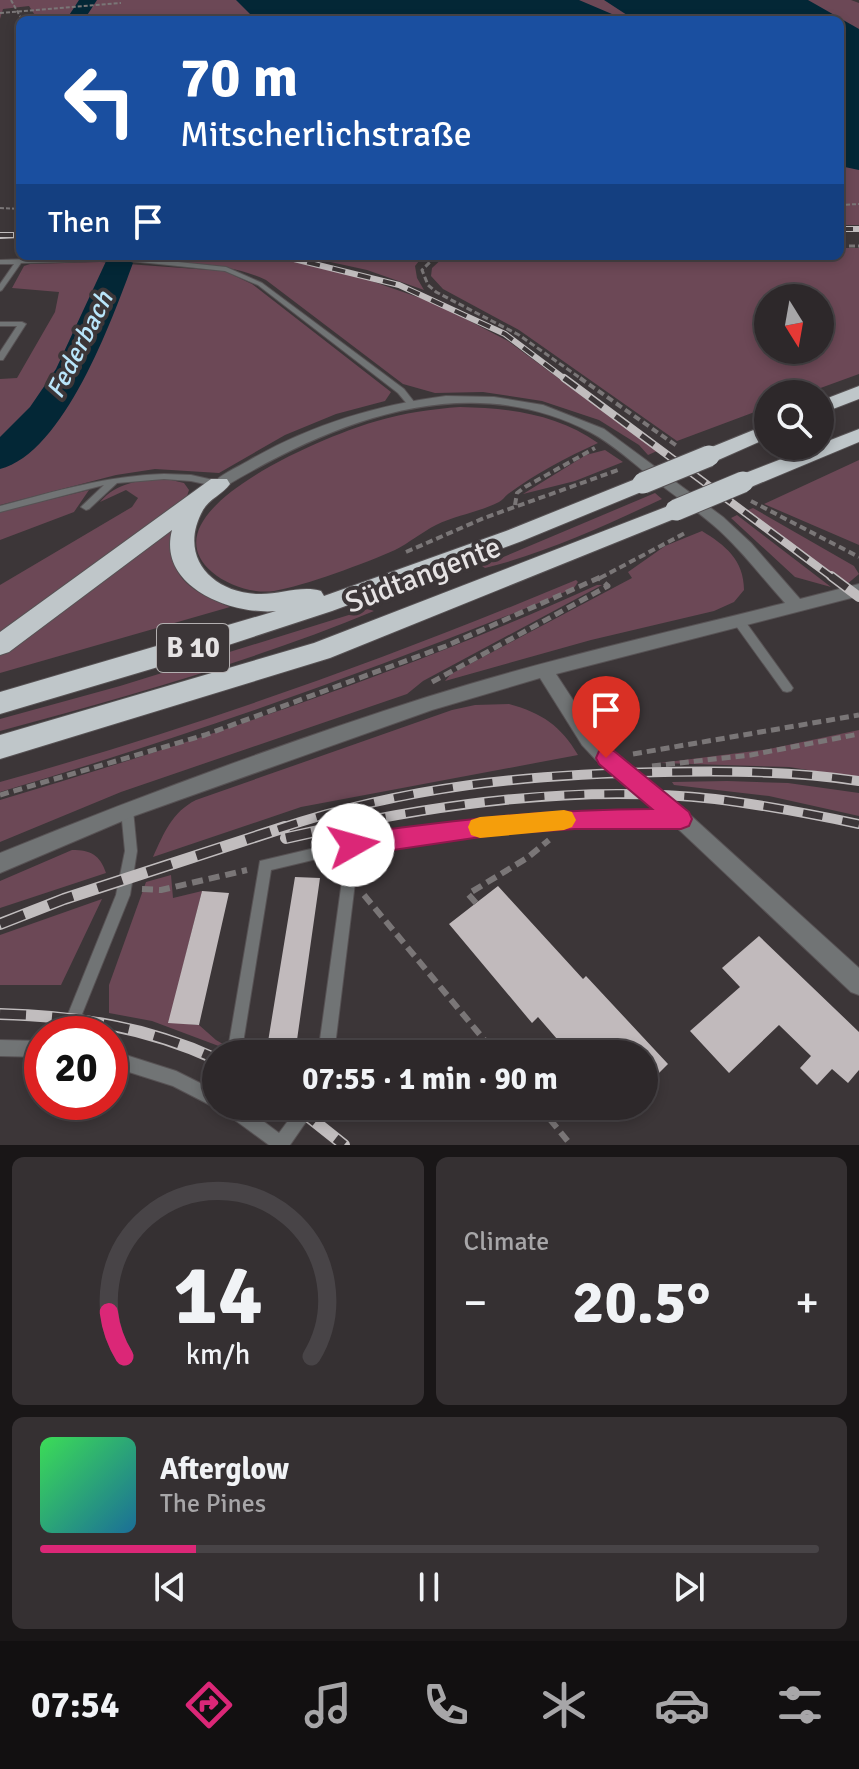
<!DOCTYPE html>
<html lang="en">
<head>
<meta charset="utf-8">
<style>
  :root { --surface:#2d282a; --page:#353032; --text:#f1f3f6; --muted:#a7a6a8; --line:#484447; --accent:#db2777 }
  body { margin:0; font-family:Signika,sans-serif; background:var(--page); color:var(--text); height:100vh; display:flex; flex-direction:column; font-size:30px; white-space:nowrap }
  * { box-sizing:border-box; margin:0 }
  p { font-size:26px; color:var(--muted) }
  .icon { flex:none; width:44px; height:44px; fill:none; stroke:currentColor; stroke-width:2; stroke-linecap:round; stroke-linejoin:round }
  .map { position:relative; height:1145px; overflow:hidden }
  .drawer { display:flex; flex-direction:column; gap:12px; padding:12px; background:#191617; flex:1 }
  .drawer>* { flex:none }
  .hud { position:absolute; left:16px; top:16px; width:828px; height:244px; border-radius:12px; box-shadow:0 4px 12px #0003,0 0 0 2px var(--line); background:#1a4fa0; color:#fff; overflow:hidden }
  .needle { width:52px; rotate:169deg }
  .tools { position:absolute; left:754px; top:284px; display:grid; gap:16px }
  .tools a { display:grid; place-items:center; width:80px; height:80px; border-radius:50%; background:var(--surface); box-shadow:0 4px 12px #0003,0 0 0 2px var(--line); font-size:40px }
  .speed { position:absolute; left:24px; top:1016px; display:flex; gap:16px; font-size:40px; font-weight:700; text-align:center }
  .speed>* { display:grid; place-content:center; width:104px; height:104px; border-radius:50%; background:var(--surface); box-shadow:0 4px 12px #0003,0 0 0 2px var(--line); line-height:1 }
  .speed .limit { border:12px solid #d22; background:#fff; color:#111 }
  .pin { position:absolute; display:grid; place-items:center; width:68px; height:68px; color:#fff; margin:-82px -34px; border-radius:50% 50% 50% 0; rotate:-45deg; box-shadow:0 0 8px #0007 }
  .pin .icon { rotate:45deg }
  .me { position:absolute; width:88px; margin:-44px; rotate:83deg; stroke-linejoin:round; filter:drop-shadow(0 0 6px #0008) }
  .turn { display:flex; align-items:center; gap:28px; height:168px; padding:0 32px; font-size:36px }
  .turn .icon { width:104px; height:104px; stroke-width:2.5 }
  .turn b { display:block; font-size:56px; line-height:68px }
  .then { display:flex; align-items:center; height:76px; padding:0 32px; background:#0003; gap:16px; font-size:30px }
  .big { font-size:60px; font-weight:700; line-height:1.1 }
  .drawer .tile { flex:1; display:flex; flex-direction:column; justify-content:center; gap:12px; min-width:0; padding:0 28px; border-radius:12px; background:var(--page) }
  .drawer .dial { align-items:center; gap:0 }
  .dial svg { height:208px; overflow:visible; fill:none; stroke:var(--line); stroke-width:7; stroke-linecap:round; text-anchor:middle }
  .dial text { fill:var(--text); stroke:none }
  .song { display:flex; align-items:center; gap:24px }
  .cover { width:96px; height:96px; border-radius:12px; background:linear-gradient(135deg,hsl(130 70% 55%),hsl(200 70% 35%)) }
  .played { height:8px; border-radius:4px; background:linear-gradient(90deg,var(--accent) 20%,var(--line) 20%) }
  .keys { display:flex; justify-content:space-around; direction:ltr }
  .heat { display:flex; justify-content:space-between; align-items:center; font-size:44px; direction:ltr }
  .drawer .tiles { flex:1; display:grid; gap:12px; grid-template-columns:1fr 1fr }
  .tile:last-child { grid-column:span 2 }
  .trip { position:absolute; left:202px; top:1040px; width:456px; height:80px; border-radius:40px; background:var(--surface); box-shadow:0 4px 12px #0003,0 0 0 2px var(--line); font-weight:700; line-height:80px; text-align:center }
  .menu { display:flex; height:128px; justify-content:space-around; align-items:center; background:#121011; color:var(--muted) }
  .menu .icon { width:56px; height:56px }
  .menu .active { color:var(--accent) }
  .menu b { font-size:36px; color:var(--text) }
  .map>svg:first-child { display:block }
</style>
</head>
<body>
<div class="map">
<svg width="859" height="1145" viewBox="0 0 859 1145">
  <rect width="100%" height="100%" fill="#3c3638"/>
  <!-- green -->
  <path fill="#6c4856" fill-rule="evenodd" d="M0,0H851L859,3V225H840V20H38L29,6L3,9L0,19Z
    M840,248H859V374L804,394H768V407L677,441L519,330L443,289L431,276L432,268L445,256H840ZM768,298H820V350H768Z
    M138,256L275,257L351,274L435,303L508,341L657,451L648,455L639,445L599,420L542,401L483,392L435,393L403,384L266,280C224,260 181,267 138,256Z
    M303,256H423L415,266L417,278L424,290L367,270Z
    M100,262L224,271L252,284L391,392L385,401L336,414L285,435L219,473L155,469L116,475L0,505V379L17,378L55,312L59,292L12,288L24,266L30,264Z
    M460,407C508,408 557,414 598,443C567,457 535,474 508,494C504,497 503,500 499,502C480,512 456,515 436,525C422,532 409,543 395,550C366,563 304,586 274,591C253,594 227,585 212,572C140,510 335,432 377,421C404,413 432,409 460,407Z
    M605,450L623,462L575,481L523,494L586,455Z
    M859,460V545L764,504Z
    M163,478L184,483L189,490L187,496L0,632V585L132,507L138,498L126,490L100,502C117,482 138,481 163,478Z
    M89,490L74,512L0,540V512Z
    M655,493L662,499C606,525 546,553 485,568L482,566Z
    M753,508L854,566L859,574L846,585L748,510Z
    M737,515L831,587L795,577L731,518Z
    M172,526C165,575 187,590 230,607L0,673V653Z
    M702,531C725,545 744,560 744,590L734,602L714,611L591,640L445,681L451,674L632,578L628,572L665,546Z
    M576,580L578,582L574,588L551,598C370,672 188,736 0,792V782C197,727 387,659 576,580Z
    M597,585H602L423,681L407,694L121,792L0,842V800C203,739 404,673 597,585Z
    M368,609L374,611C253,661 126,697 0,731V719L120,686Z
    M509,704C542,713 561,726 578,755L301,807L153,857C164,833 172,812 196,800L452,710L475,705Z
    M859,730V778L789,767L660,763L769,749Z
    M727,781L788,783L859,793V816L769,796L674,785L672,782Z
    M72,850C91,850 100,855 106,873L0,908V881Z
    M171,875L173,898L202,891L169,1022L199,1025L216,1040L240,1054L152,1021L109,1013V985L146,882Z
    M102,899L61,985H0V935Z"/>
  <!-- water -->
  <path fill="#032736" d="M236,0H579L626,20H256Z
    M604,0H808L859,29V170L840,166V20H649L627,15Z"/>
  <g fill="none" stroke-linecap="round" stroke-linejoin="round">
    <!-- river -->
    <path fill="#032736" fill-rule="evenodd" d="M79,0H97L84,20H66Z
      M108,257H128L133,263C112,320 64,453 0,469V437L30,407L56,369Z"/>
  </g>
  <!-- building -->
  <path fill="#c1babc" d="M295,877L320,878L295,1054H266Z
    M498,886L583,979L586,976L668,1064L644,1088V1054H570L538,1017L532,1023L449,924Z
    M202,891L229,893L199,1025L168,1023Z
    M759,936L859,1032V1070L848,1083L832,1069L817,1085L800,1068L811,1056L779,1025L729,1073L690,1031L740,987L722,968Z"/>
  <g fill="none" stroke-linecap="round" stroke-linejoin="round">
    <defs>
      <path id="lane" d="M121,256L226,267L262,283L404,389L415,403L414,405H408L398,393L258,285L225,271L121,260L21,263L2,290L0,291V284L14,264H0V260Z
        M0,322H22L26,324L3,360H0V352L17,326H0Z
        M164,474L191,475L222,482L224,484L219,487L191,481L164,479L117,483L89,509L86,510L81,507L83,505L104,485L0,512V506C56,491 106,476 164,474Z
        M738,616L742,617L791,685L793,688L791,691L787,692L783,691L734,623L733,620L734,617Z
        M127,805L131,806L133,810L137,851L130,895L74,1034H60L116,895L125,851L121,810L123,806Z
        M575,813H679L683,815L685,819L683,823L679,825H575L501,830L359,850L334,1054H318L346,852L271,870L243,1043L241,1048L236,1050L231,1048L229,1043L260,861L353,839L501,818Z
        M0,1040L42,1041V1057L0,1056Z
        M110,1050L176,1071L216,1091V1106H218L216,1107L210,1105L173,1086L110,1066Z
        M222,1106H243L279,1133L299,1106H317L290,1145H269L224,1112Z"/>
      <path id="street" d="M446,396L494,397L543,405L604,429L723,517L751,543L800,599L859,584V596L556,674L596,735L610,748L688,813L859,968V995L851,992L674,825L596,760L582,745L540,678L432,710L134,816L0,873V853C140,796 283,743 427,697C544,660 665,633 785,603C763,579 744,553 720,531C699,512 675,496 653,479C633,463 613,444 590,432C466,367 333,422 224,487L219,489L212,484C221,474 236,468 248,461C310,425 376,405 446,396Z"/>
      <path id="highway" d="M859,386V399L820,414V401Z
        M768,424V438L716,461L709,462L698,456L702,451Z
        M859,429V442L751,487H735L732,482L735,477Z
        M643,476L654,483L651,488L522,541L332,611L195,656L0,714V692L276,611C232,615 157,587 172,530L9,652L0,655V632L211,479H227L230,484C223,494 209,499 203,510C178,555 210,592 258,594C279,595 301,585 321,591L324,596L506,531Z
        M676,503L684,505L687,510L684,515L330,658L0,759V735L314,643Z"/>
    </defs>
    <!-- lane casing -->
    <use href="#lane" stroke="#575254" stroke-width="2"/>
    <!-- street casing -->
    <use href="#street" stroke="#575254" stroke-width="2"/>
    <!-- highway casing -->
    <use href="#highway" stroke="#575254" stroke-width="2"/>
    <!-- path-far4 -->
    <path stroke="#7a7677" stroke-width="2" stroke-dasharray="4 2" stroke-linecap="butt" d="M11,0L22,20
      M0,13L121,3
      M840,205L859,204
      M0,208L20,209"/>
    <!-- path-far3 -->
    <path stroke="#7a7677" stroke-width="3" stroke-dasharray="6 3" stroke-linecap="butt" d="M840,246H859
      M436,256L422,270L428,285L436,292L519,335L583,380"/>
    <!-- path-far2 -->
    <path stroke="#7a7677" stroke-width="4" stroke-dasharray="7 4" stroke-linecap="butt" d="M580,378L677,446
      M751,501L859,557
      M515,505L517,493L525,487L595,448
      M406,552L484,518L618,470
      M600,578L687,532"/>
    <!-- path-far1 -->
    <path stroke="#7a7677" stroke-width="5" stroke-dasharray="9 5" stroke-linecap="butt" d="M432,682L608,586L600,579
      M633,754L859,715
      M652,766L751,755L859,734
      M0,795L205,735L446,646L603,576"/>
    <!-- path -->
    <path stroke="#7a7677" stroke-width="6" stroke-dasharray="11 6" stroke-linecap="butt" d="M142,889L161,890L247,870
      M364,895L496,1054
      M476,903L468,894L527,858L549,840
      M566,1054L569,1052
      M539,1106L571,1145"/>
    <!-- lane -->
    <use href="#lane" fill="#717475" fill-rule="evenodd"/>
    <!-- street -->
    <use href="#street" fill="#717475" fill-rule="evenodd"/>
    <!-- highway -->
    <use href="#highway" fill="#bfc6c9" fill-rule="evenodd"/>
    <!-- tram -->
    <path stroke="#c1bdbe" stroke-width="2" d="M0,238L20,237"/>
    <defs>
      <path id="rail-far3" d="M840,229H859
        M0,235H20
        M282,256L399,285L505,334L566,380"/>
      <path id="rail-far2" d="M564,378L833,578"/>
      <path id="rail-far1" d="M831,576L859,597
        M278,829C407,786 529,774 664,772C729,771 794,771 859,781
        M327,829C454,801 586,785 715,799C763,805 811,814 859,824"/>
      <path id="rail" d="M286,838L336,827
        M0,924L64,899L285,827
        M0,1014C76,1016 147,1027 216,1059
        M295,1106L344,1145"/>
    </defs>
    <!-- rail-far3 casing -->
    <use href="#rail-far3" stroke="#c1bdbe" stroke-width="6"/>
    <!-- rail-far2 casing -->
    <use href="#rail-far2" stroke="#c1bdbe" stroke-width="8"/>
    <!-- rail-far1 casing -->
    <use href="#rail-far1" stroke="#c1bdbe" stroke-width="10"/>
    <!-- rail casing -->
    <use href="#rail" stroke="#c1bdbe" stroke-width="12"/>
    <!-- rail-far3 -->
    <use href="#rail-far3" stroke="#3c3638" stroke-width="4" stroke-dasharray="13" stroke-linecap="butt"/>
    <!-- rail-far2 -->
    <use href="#rail-far2" stroke="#3c3638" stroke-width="5" stroke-dasharray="16" stroke-linecap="butt"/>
    <!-- rail-far1 -->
    <use href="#rail-far1" stroke="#3c3638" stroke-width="7" stroke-dasharray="20" stroke-linecap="butt"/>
    <!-- rail -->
    <use href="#rail" stroke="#3c3638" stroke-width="9" stroke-dasharray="26" stroke-linecap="butt"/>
    <defs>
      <path id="highway-bridge" d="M643,483L709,456
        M676,510L743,482"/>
    </defs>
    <!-- highway-bridge casing -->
    <use href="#highway-bridge" stroke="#575254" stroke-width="23" stroke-linecap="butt"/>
    <!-- highway-bridge -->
    <use href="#highway-bridge" stroke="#bfc6c9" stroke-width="21"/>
  </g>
  <!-- route -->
  <path fill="#db2777" stroke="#8e194d" stroke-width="2" d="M606,749L614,751L689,812L692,819L689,826L681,829H575L501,834L353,856L344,852L341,845L344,838L353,834C455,820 548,809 652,809L599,764L596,758L599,751Z"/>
  <!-- slow -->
  <path fill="#f59e0b" d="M564,810L572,812L576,820L572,827L564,830L480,838L471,835L468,827L471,820L480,817Z"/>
  <g text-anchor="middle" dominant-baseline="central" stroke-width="8" stroke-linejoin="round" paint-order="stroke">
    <!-- far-water labels -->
    <g font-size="26" font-style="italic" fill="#b9e5fa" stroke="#3c3638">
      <text transform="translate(80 345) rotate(-63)">Federbach</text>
    </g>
    <!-- shield labels -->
    <rect fill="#3c3638" stroke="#b3afb0" stroke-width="2" x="157" y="624" width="72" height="48" rx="6"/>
    <g font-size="28" font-weight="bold" fill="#e6e3e4">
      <text x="193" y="648">B 10</text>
    </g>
    <!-- street labels -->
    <g font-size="30" fill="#e6e3e4" stroke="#3c3638">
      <text transform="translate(423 575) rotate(-21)">Südtangente</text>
    </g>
  </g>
</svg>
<div class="tools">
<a><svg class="needle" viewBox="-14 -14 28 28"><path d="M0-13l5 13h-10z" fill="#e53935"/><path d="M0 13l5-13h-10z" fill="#a7a6a8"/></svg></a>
<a><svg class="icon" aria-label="search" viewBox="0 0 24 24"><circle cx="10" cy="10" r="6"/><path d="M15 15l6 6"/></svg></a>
</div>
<div class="speed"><div class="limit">20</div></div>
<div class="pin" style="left:606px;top:758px;background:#d93025"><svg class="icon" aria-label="arrive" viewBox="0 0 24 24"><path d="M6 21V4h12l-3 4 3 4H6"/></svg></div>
<svg class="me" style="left:353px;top:845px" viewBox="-20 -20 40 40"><circle r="19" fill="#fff"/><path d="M0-13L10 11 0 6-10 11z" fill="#db2777"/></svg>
<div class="trip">07:55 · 1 min · 90 m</div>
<div class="hud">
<div class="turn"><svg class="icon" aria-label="left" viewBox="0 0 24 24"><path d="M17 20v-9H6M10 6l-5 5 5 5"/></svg><div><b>70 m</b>Mitscherlichstraße</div></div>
<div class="then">Then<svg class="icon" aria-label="arrive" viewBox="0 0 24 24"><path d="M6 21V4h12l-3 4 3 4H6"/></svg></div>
</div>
</div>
<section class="drawer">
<div class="tiles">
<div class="tile dial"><svg viewBox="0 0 100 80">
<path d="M14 69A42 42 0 1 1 86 69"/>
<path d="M14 69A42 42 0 0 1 8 52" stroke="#db2777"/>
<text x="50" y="56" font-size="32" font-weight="700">14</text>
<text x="50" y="72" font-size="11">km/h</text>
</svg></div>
<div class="tile"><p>Climate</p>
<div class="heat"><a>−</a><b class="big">20.5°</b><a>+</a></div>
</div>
<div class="tile">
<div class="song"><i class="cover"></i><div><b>Afterglow</b><p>The Pines</p></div></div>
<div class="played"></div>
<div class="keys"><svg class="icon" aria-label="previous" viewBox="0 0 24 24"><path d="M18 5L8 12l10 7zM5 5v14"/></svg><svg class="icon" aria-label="pause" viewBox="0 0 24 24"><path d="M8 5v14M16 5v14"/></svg><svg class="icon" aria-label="next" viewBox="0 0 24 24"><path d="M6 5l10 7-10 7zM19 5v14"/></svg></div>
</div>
</div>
</section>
<nav class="menu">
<b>07:54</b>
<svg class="icon active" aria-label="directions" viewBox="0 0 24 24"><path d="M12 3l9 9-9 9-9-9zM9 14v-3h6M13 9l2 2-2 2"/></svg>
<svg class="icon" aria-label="music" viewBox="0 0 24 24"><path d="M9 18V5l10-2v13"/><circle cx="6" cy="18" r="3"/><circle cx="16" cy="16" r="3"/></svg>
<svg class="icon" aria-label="phone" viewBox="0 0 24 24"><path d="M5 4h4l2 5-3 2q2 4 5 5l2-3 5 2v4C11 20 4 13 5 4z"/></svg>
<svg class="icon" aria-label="climate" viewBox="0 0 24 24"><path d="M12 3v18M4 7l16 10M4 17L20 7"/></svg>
<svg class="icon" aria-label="car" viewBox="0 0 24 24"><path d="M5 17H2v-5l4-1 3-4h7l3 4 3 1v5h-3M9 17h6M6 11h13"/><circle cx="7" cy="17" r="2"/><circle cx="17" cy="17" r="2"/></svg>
<svg class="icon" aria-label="filters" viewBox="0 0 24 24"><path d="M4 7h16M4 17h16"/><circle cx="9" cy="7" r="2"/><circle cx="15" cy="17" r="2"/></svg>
</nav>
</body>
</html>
